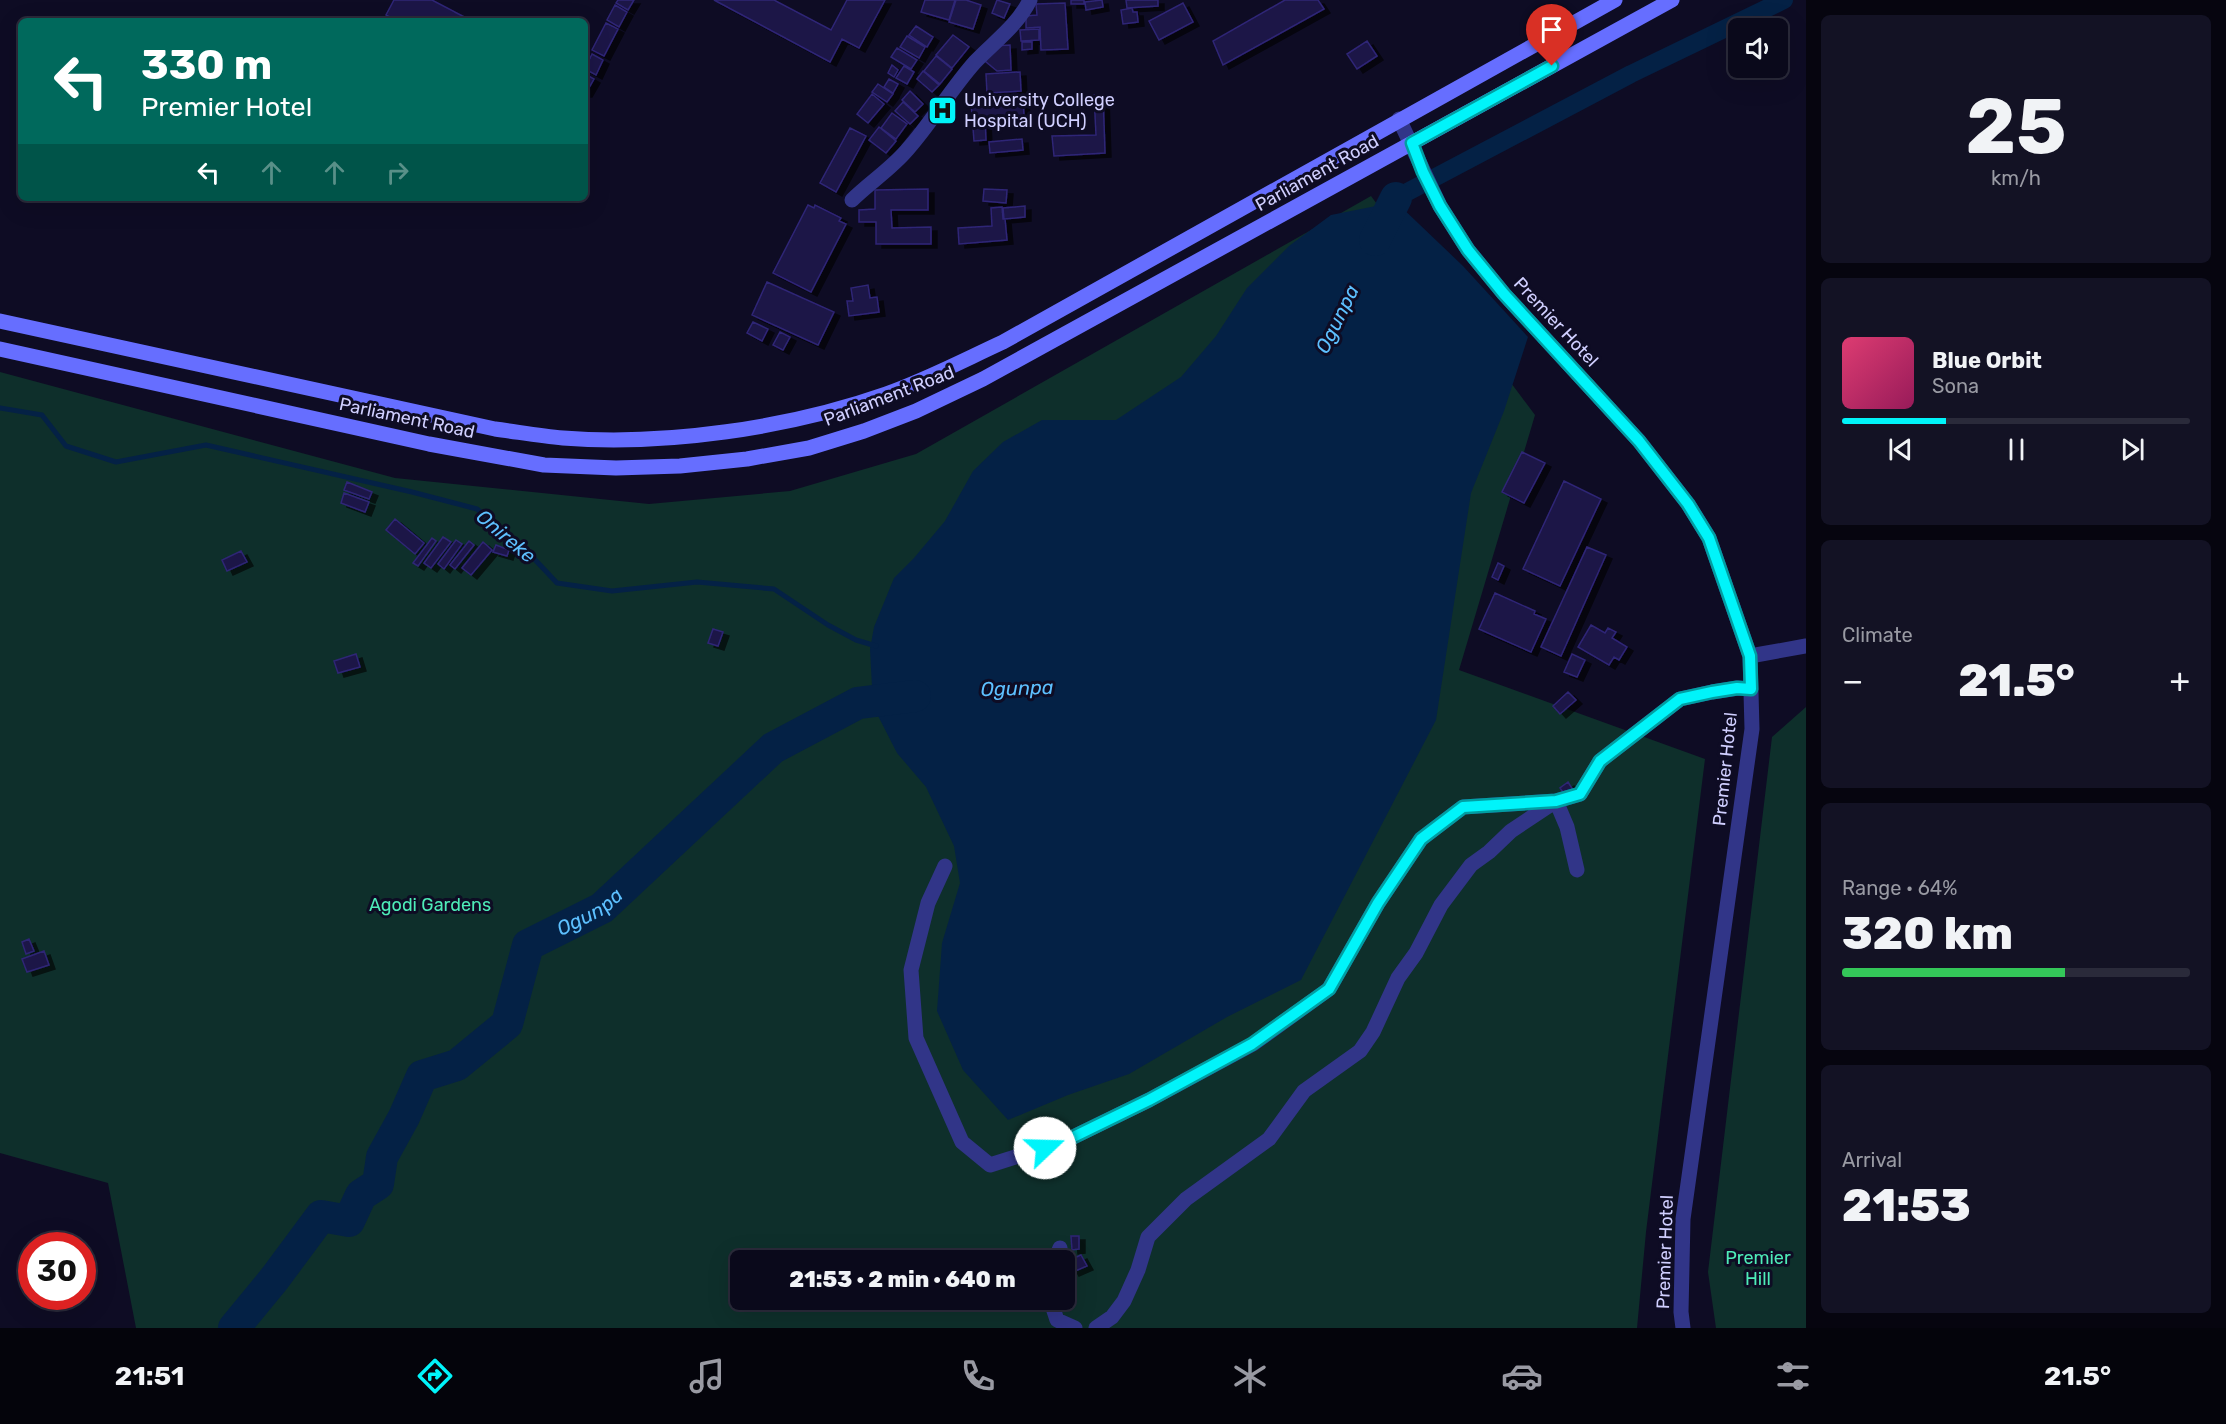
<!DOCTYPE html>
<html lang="en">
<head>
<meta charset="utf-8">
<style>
  :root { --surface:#0a091b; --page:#131224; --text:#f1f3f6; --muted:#999aa3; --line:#2a2a3a; --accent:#00f4fa }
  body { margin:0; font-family:Rubik,sans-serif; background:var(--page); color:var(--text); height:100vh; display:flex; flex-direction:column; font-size:22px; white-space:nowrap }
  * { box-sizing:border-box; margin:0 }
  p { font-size:20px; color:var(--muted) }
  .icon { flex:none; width:33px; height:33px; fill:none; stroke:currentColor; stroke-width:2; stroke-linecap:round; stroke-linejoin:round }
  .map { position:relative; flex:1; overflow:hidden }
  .sheet { display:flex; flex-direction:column; gap:15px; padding:15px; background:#06050f; width:420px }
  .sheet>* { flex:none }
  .banner { position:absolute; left:18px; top:18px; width:570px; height:183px; border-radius:9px; box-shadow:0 6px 24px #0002,0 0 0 2px var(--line); background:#00695c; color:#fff; overflow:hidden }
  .buttons { position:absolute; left:1728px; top:18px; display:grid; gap:12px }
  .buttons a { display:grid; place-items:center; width:60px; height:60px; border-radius:9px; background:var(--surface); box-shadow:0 6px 24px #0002,0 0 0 2px var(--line); font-size:30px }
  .speed { position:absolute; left:18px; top:1232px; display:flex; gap:12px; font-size:30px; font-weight:700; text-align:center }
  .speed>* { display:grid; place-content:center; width:78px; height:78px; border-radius:50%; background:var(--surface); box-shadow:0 6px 24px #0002,0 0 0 2px var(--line); line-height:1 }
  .speed .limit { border:9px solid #d22; background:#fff; color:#111 }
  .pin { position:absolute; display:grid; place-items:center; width:51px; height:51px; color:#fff; margin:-62px -26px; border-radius:50% 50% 50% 0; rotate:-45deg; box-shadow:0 0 6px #0007 }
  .pin .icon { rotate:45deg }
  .me { position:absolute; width:66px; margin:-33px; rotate:69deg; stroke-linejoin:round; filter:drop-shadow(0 0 4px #0008) }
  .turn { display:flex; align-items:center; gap:21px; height:126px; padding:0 24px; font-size:27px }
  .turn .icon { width:78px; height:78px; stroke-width:2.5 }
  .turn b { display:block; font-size:42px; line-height:51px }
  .lanes { display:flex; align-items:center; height:57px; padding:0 24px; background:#0003; justify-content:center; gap:30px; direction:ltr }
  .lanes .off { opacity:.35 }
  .big { font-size:45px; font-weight:800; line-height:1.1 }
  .sheet .tile { flex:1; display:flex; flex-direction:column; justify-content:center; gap:9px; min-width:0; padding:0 21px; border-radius:9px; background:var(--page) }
  .sheet .dial { align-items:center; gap:0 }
  .dial b { font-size:78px; line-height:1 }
  .song { display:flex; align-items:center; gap:18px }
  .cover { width:72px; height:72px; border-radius:9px; background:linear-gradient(135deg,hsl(340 70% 55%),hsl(330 70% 35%)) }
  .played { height:6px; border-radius:3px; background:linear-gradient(90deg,var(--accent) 30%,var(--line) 30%) }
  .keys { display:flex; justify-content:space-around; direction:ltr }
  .heat { display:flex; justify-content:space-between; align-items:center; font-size:33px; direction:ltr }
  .charge { height:9px; border-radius:4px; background:linear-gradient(90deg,#34c759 64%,var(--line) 0) }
  .trip { position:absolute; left:730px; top:1250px; width:345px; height:60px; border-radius:9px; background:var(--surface); box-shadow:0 6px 24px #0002,0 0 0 2px var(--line); font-weight:800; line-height:60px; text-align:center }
  .tab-bar { display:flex; height:96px; justify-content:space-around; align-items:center; background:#04040b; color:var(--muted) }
  .tab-bar .icon { width:42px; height:42px }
  .tab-bar .selected { color:var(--accent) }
  .tab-bar b { font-size:27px; color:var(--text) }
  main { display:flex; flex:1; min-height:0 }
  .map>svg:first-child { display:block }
</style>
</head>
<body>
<main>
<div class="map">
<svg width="1806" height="1328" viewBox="0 0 1806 1328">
  <defs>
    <filter id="shadow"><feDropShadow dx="6" dy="4" stdDeviation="0" flood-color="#0009"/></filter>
  </defs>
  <rect width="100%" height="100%" fill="#0e0c24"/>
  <!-- green -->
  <path fill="#0e2f2b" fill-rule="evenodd" d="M1371,196L1535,415L1459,670L1705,759L1646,1232L1637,1328H136L108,1183L0,1153V372L395,478L649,504L790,491L916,454ZM741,1260H1065V1299H741Z
    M1806,707V1328H1716L1708,1272L1772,737Z"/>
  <!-- water -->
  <path fill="#042145" d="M1396,202L1463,266L1528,337L1504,411L1471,493L1436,720L1301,980L1227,1017L1129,1074L1068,1095L1008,1120L963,1070L937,1011L942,943L960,883L954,846L926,787L897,753L873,706L870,649L874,627L894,578L914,558L945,521L973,471L1003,442L1042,420H1116L1181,377L1216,336L1247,288L1289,246L1331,215Z"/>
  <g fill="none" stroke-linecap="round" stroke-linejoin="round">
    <!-- stream -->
    <path stroke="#042145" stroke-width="5" d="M0,408L42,415L66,446L116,462L206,445L412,492L477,509L524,548L557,583L612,591L697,582L774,589L828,625L856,640L876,646"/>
    <!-- canal -->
    <path stroke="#042145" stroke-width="18" d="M1396,198L1631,74L1784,0"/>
    <!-- river -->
    <g stroke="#042145" stroke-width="32">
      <path d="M1375,240L1396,198"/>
      <path id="s1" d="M234,1328L275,1278L321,1216L349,1221L361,1195L378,1184L382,1157L404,1117L422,1076L457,1065L507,1024L528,945L602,908L773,748L858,703L915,696"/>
    </g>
  </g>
  <!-- building -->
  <path fill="#1c1647" stroke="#2f2576" stroke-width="1.5" filter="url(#shadow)" d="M394,0H432L472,21H397L386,15Z
    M618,0H634L628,10L616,3Z
    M714,0H774L831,30L847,0H885L859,48L842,39L830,62Z
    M925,0H955L949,20L921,12Z
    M956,0H966L981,5L973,29L949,22Z
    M997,0L1010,4L1004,18L992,13Z
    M1071,0H1084V4H1071Z
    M1102,0L1103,7L1086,10L1085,2Z
    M1126,0H1158V6L1127,8Z
    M1285,0H1318L1324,9L1223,65L1213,41Z
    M1065,3L1068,49L1041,50L1040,27L1026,28V16L1037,15L1036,4Z
    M1183,3L1193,22L1159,40L1149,21Z
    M615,5L627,12L619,27L607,20Z
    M1132,8L1133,12H1137L1138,22L1123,24L1121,10Z
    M606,23L618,29L604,56L592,50Z
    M916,26L933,37L927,47L909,35Z
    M1039,29V40L1021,41L1020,30Z
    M953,35L969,47L952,68L936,55Z
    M907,36L925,47L919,58L900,47Z
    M1367,41L1377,56L1357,69L1347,54Z
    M1022,42H1032V49L1022,50Z
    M1010,45L1011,70L997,71L985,61L995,46Z
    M897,48L917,60L911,69L891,57Z
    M592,54L603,60L596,75L585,69Z
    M936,56L952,69L940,84L924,71Z
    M892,65L898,70L894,77L888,73Z
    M904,66L914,72L907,84L896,78Z
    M923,71L939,85L932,92L917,79Z
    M1020,72L1021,91L987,93L986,74Z
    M585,74L594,79L586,93H585Z
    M889,79L898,84L893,93L884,87Z
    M878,84L893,94L887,102L872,92Z
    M910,91L923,104L915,112L902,100Z
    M872,94L884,104L868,123L857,114Z
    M1103,94L1105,153L1054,156L1052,136L1096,135L1094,95Z
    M1023,98L1024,116L985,119L986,140L974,141L971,102Z
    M903,102L918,116L910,124L895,111Z
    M892,113L907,124L896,139L881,128Z
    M879,127L896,141L886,153L869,140Z
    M850,128L866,136L836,192L820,183Z
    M1022,139L1023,150L990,153L989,142Z
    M928,189V210H891L892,228L931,227V244H876V222H859V210L875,209V190Z
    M984,189L1007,190L1006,203L983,201Z
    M808,205L814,208L815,205L841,218L839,221L846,224L811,292L773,273Z
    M1025,206V217L1004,219L1003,208Z
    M1002,207L1003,219H1005L1007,240L959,244L958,228L992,226L991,208Z
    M767,282L834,312L818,345L752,315Z
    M868,285L870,298L877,297L879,312L849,316L847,301H853L851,288Z
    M753,322L768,329L762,341L747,333Z
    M780,332L790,337L783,350L773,345Z
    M1522,452L1545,463L1524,503L1502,492Z
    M1564,481L1601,499L1560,586L1523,569Z
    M347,482L372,492L369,499L344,490Z
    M344,493L369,502L365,512L341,503Z
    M395,519L424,543L415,554L386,530Z
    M443,537L451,542L431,568L424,563Z
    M432,538L436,541L418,566L413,563Z
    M456,540L462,544L444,569L438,564Z
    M469,541L474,545L455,569L450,565Z
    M483,542L492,550L471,575L462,568Z
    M496,545L509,550L507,556L493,552Z
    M1587,547L1606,555L1561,656L1541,647Z
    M241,551L247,562L227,571L222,560Z
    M1498,563L1504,566L1498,580L1492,577Z
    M1495,593L1535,611L1534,614L1546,619L1531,652L1479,629Z
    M1591,625L1605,633L1608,628L1616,632L1612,638L1627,647L1619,660L1614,657L1609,665L1578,647Z
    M713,629L723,632L718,646L708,643Z
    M356,654L360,667L338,673L334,661Z
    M1572,654L1585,660L1577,677L1564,672Z
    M1568,692L1576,700L1560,714L1553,706Z
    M1568,782L1573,790L1565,795L1560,788Z
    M29,939L34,951L26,954L22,942Z
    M44,951L49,965L27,972L22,959Z
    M1071,1236H1079V1249L1072,1250Z
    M1081,1255L1087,1266L1073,1272L1067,1261Z"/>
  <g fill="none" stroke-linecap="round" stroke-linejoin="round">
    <!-- street -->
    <path stroke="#313588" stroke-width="15" d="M1399,119L1440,206L1468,250L1504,294L1639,441L1688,504L1709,538L1750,656L1752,729L1683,1219L1681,1312L1683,1328
      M852,200C869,183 891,169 907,150C932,122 950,90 975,62C995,41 1017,26 1030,0
      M1750,656L1806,646
      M945,866L928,903L911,970L916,1038L962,1142L990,1165L1063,1142L1149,1100L1253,1044L1329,989L1378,903L1421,839L1463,807L1556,801L1580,794L1600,761L1680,699L1712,692L1738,688L1751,689
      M1055,1260L1060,1248
      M1050,1299L1057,1320L1075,1328
      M1096,1328L1112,1317L1124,1301L1138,1270L1148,1237L1186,1199L1269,1139L1304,1091L1360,1051L1373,1032L1398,978L1416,953L1441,905L1471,865L1489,852L1511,831L1556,801L1567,827L1577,870"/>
    <!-- secondary -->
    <path stroke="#666eff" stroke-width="15" d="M0,321L495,429C518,432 540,436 563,438C665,446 789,428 886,394C926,380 964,360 1003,342L1615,0
      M0,349L429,444L544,465L616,468L680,466L747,459L809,448L864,431L916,411L983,379L1672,0"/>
  </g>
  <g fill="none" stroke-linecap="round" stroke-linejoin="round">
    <defs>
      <path id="route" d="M1045,1148L1063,1142L1149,1100L1252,1044L1329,989L1378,903L1421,839L1463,807L1556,801L1580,794L1600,761L1680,699L1712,692L1737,688L1751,689L1750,656L1709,538L1688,504L1639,441L1504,294L1468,250L1440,206L1423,172L1412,143L1552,66"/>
    </defs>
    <!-- route casing -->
    <use href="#route" stroke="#009fa2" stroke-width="15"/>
    <!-- route -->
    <use href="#route" stroke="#00f4fa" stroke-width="10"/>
  </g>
  <!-- icons -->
  <defs>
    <symbol id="hospital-square" viewBox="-11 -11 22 22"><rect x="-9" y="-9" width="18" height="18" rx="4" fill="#00f4fa" stroke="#0e0c24"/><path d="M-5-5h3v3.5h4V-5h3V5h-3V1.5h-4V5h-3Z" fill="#111"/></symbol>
  </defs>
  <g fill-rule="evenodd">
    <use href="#hospital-square" x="926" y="94" width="33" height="33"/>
  </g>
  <g text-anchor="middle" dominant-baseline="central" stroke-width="6" stroke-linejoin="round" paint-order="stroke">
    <!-- poi labels -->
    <g font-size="18" fill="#d0cfff" stroke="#0e0c24" text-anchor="start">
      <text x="964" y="100">University College<tspan x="964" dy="21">Hospital (UCH)</tspan></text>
    </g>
    <!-- street labels -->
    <g font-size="18" fill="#d0cfff" stroke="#0e0c24">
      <text transform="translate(1317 173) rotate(-29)">Parliament Road</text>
      <text transform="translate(1556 322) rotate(47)">Premier Hotel</text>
      <text transform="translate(889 396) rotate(-21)">Parliament Road</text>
      <text transform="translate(407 418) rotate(12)">Parliament Road</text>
      <text transform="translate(1725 769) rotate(-84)">Premier Hotel</text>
      <text transform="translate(1665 1252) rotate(-88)">Premier Hotel</text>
    </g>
    <!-- park labels -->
    <g font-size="18" fill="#4eecb8" stroke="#0e0c24">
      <text x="430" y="905">Agodi Gardens</text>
      <text x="1758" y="1258">Premier<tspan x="1758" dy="21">Hill</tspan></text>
    </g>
    <!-- water labels -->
    <g font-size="20" font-style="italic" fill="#5dc0ff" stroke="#0e0c24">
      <text transform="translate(1337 319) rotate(-64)">Ogunpa</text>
      <text transform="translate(506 536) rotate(40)">Onireke</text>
      <text transform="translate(1017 688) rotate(-2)">Ogunpa</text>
      <text stroke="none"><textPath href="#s1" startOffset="590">Ogunpa</textPath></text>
    </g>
  </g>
</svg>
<div class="buttons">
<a><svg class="icon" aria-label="sound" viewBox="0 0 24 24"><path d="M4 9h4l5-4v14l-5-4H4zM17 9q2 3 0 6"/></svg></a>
</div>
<div class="speed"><div class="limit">30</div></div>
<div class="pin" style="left:1552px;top:66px;background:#d93025"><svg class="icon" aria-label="arrive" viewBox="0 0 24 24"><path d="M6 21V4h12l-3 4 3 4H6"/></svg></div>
<svg class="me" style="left:1045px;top:1148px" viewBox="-20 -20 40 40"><circle r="19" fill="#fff"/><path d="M0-13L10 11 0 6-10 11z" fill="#00f4fa"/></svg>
<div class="trip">21:53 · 2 min · 640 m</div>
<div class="banner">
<div class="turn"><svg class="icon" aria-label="left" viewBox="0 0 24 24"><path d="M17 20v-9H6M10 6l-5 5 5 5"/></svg><div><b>330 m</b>Premier Hotel</div></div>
<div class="lanes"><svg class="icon" aria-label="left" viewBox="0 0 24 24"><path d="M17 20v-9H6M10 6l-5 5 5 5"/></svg><svg class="icon off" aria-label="ahead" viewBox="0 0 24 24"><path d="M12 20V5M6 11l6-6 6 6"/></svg><svg class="icon off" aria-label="ahead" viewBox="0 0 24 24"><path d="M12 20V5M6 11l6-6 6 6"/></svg><svg class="icon off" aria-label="right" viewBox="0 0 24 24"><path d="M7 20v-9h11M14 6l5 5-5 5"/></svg></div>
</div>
</div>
<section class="sheet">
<div class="tile dial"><b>25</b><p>km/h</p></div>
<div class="tile">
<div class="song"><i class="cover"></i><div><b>Blue Orbit</b><p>Sona</p></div></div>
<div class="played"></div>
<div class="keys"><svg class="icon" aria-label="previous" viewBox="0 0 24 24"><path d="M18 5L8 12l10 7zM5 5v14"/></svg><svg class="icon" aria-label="pause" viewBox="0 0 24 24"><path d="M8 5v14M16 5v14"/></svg><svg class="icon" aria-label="next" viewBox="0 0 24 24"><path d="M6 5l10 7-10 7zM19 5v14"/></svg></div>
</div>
<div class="tile"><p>Climate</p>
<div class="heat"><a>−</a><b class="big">21.5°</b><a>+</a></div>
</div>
<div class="tile"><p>Range · 64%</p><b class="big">320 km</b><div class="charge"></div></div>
<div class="tile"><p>Arrival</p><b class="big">21:53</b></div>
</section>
</main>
<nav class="tab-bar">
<b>21:51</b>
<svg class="icon selected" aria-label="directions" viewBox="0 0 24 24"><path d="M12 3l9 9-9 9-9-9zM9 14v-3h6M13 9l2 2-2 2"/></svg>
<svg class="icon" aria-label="music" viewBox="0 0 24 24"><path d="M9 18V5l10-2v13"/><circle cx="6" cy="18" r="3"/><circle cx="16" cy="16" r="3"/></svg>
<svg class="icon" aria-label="phone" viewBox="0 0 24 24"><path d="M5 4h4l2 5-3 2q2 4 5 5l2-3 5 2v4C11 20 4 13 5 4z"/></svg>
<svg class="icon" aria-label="climate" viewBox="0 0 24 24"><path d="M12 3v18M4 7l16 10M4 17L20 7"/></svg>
<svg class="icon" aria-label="car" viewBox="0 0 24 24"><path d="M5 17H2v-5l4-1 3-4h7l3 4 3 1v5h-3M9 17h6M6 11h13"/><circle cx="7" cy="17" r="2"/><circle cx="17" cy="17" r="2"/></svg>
<svg class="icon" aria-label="filters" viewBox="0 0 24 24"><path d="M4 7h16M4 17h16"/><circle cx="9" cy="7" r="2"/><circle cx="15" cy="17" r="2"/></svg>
<b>21.5°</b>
</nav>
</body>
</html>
